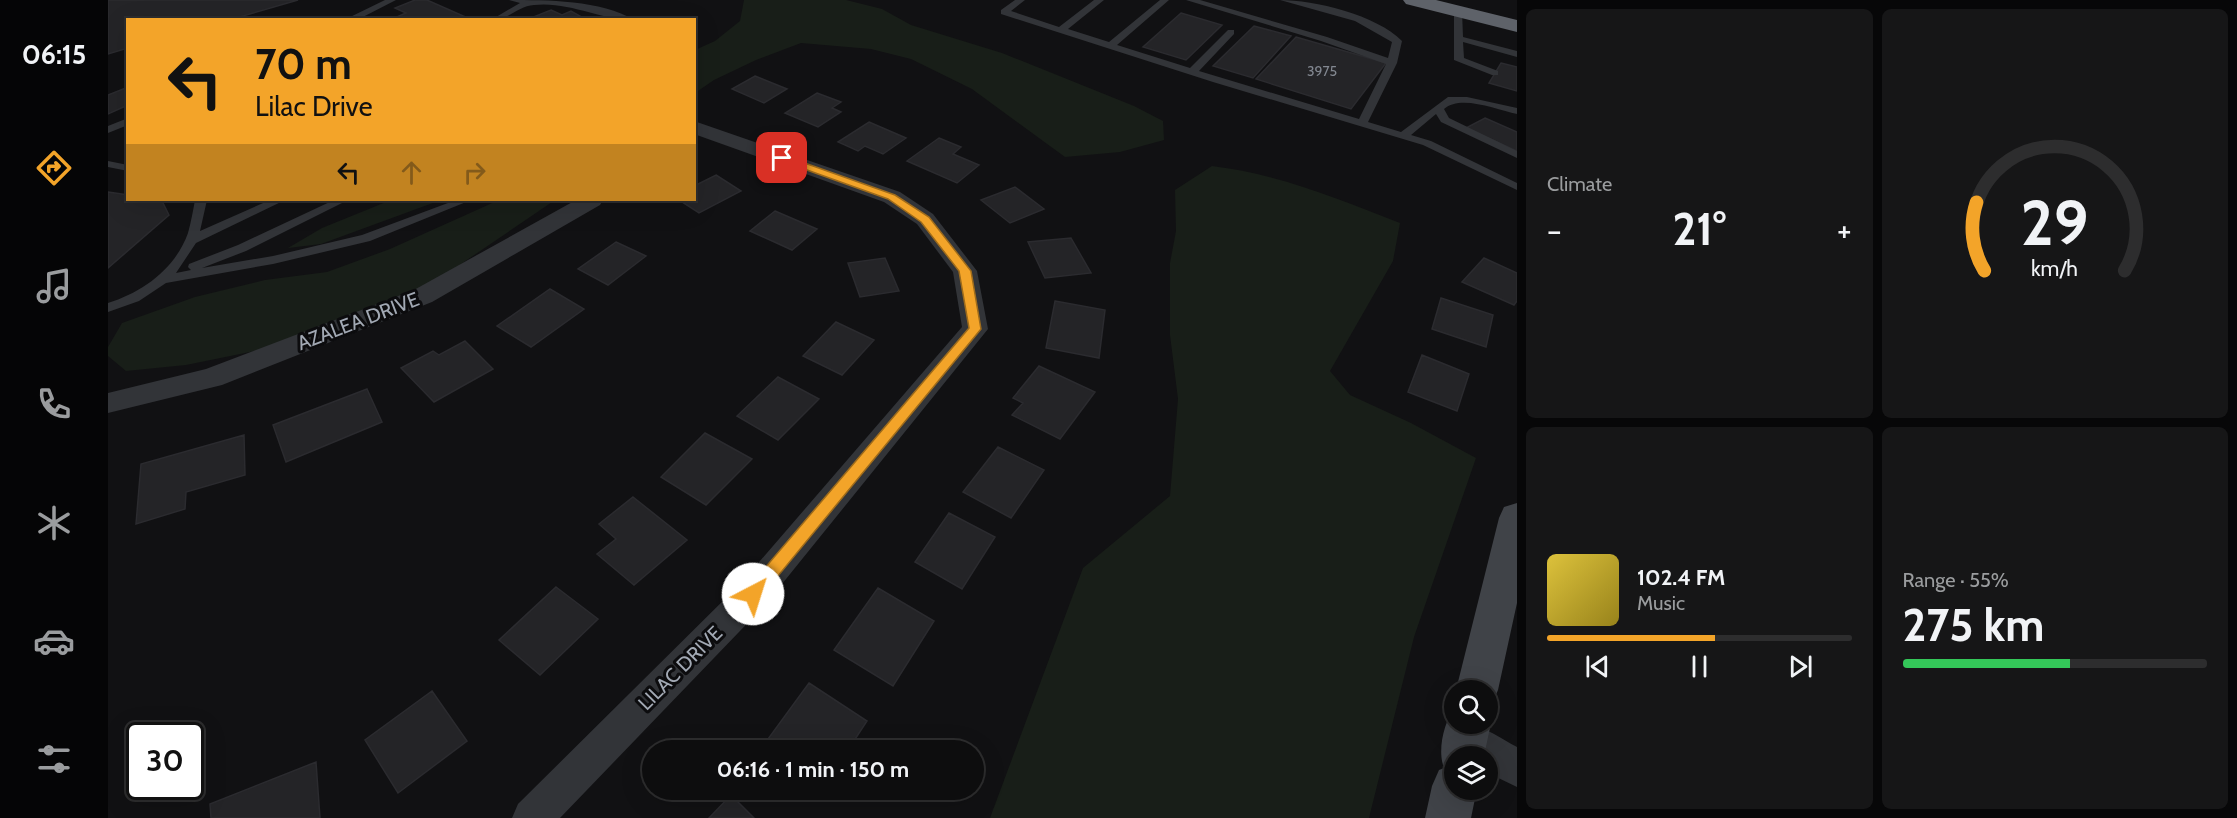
<!DOCTYPE html>
<html lang="en">
<head>
<meta charset="utf-8">
<style>
  :root { --surface:#0d0d0e; --page:#161617; --text:#f1f3f6; --muted:#9a9c9e; --line:#2d2d2e; --accent:#f3a429 }
  body { margin:0; font-family:Cabin,sans-serif; background:var(--page); color:var(--text); height:100vh; display:flex; flex-direction:column; font-size:22px; white-space:nowrap }
  * { box-sizing:border-box; margin:0 }
  p { font-size:20px; color:var(--muted) }
  .icon { flex:none; width:33px; height:33px; fill:none; stroke:currentColor; stroke-width:2; stroke-linecap:round; stroke-linejoin:round }
  .map { position:relative; flex:1; overflow:hidden }
  .sheet { display:flex; flex-direction:column; gap:9px; padding:9px; background:#070708; width:720px }
  .sheet>* { flex:none }
  .top-card { position:absolute; left:18px; top:18px; width:570px; height:183px; border-radius:0px; box-shadow:0 6px 24px #0002,0 0 0 2px var(--line); background:#f3a429; color:#111; overflow:hidden }
  .tools { position:absolute; left:1336px; top:680px; display:grid; gap:12px }
  .tools a { display:grid; place-items:center; width:54px; height:54px; border-radius:50%; background:var(--surface); box-shadow:0 6px 24px #0002,0 0 0 2px var(--line); font-size:30px }
  .speed { position:absolute; left:18px; top:722px; display:flex; gap:12px; font-size:30px; font-weight:700; text-align:center }
  .speed>* { display:grid; place-content:center; width:78px; height:78px; border-radius:50%; background:var(--surface); box-shadow:0 6px 24px #0002,0 0 0 2px var(--line); line-height:1 }
  .speed .limit { border:3px solid #111; border-radius:9px; background:#fff; color:#111 }
  .pin { position:absolute; display:grid; place-items:center; width:51px; height:51px; color:#fff; margin:-26px; border-radius:12px; box-shadow:0 3px 9px #0006 }
  .me { position:absolute; width:66px; margin:-33px; rotate:40deg; stroke-linejoin:round; filter:drop-shadow(0 0 4px #0008) }
  .turn { display:flex; align-items:center; gap:21px; height:126px; padding:0 30px; font-size:27px }
  .turn .icon { width:78px; height:78px; stroke-width:2.5 }
  .turn b { display:block; font-size:42px; line-height:51px }
  .lanes { display:flex; align-items:center; height:57px; padding:0 30px; background:#0003; justify-content:center; gap:30px; direction:ltr }
  .lanes .off { opacity:.35 }
  .big { font-size:45px; font-weight:700; line-height:1.1 }
  .sheet .widget { flex:1; display:flex; flex-direction:column; justify-content:center; gap:9px; min-width:0; padding:0 21px; border-radius:9px; background:var(--page) }
  .sheet .dial { align-items:center; gap:0 }
  .dial svg { height:156px; overflow:visible; fill:none; stroke:var(--line); stroke-width:7; stroke-linecap:round; text-anchor:middle }
  .dial text { fill:var(--text); stroke:none }
  .song { display:flex; align-items:center; gap:18px }
  .cover { width:72px; height:72px; border-radius:9px; background:linear-gradient(135deg,hsl(50 70% 55%),hsl(50 70% 35%)) }
  .played { height:6px; border-radius:3px; background:linear-gradient(90deg,var(--accent) 55%,var(--line) 55%) }
  .keys { display:flex; justify-content:space-around; direction:ltr }
  .heat { display:flex; justify-content:space-between; align-items:center; font-size:33px; direction:ltr }
  .charge { height:9px; border-radius:4px; background:linear-gradient(90deg,#34c759 55%,var(--line) 0) }
  .sheet .tiles { flex:1; display:grid; gap:9px; grid-template-columns:repeat(2,1fr) }
  .trip { position:absolute; left:534px; top:740px; width:342px; height:60px; border-radius:30px; background:var(--surface); box-shadow:0 6px 24px #0002,0 0 0 2px var(--line); font-weight:700; line-height:60px; text-align:center }
  main { display:flex; flex:1; min-height:0 }
  .menu { display:flex; flex-direction:column; width:108px; justify-content:space-around; align-items:center; background:#050506; color:var(--muted) }
  .menu .icon { width:42px; height:42px }
  .menu .active { color:var(--accent) }
  .menu b { font-size:27px; color:var(--text) }
  .map>svg:first-child { display:block }
</style>
</head>
<body>
<main>
<nav class="menu">
<b>06:15</b>
<svg class="icon active" aria-label="directions" viewBox="0 0 24 24"><path d="M12 3l9 9-9 9-9-9zM9 14v-3h6M13 9l2 2-2 2"/></svg>
<svg class="icon" aria-label="music" viewBox="0 0 24 24"><path d="M9 18V5l10-2v13"/><circle cx="6" cy="18" r="3"/><circle cx="16" cy="16" r="3"/></svg>
<svg class="icon" aria-label="phone" viewBox="0 0 24 24"><path d="M5 4h4l2 5-3 2q2 4 5 5l2-3 5 2v4C11 20 4 13 5 4z"/></svg>
<svg class="icon" aria-label="climate" viewBox="0 0 24 24"><path d="M12 3v18M4 7l16 10M4 17L20 7"/></svg>
<svg class="icon" aria-label="car" viewBox="0 0 24 24"><path d="M5 17H2v-5l4-1 3-4h7l3 4 3 1v5h-3M9 17h6M6 11h13"/><circle cx="7" cy="17" r="2"/><circle cx="17" cy="17" r="2"/></svg>
<svg class="icon" aria-label="filters" viewBox="0 0 24 24"><path d="M4 7h16M4 17h16"/><circle cx="9" cy="7" r="2"/><circle cx="15" cy="17" r="2"/></svg>
</nav>
<div class="map">
<svg width="1409" height="818" viewBox="0 0 1409 818">
  <rect width="100%" height="100%" fill="#111113"/>
  <!-- green -->
  <path fill="#181e18" d="M636,0H738L774,9L803,25L894,53L1026,106L1055,121L1056,140L1012,152L957,157L864,89L803,59L763,49L693,43L648,60L606,80L587,93V50L607,41L632,21Z
    M1104,166C1170,174 1231,199 1292,223L1285,261L1222,371L1242,395L1303,423L1368,458L1306,637L1261,818H882L975,568L1062,496L1070,399L1062,335V263L1068,231L1067,190Z
    M283,200H333L213,244L180,248L214,228Z
    M391,200H447L328,281L285,299L162,348L78,365L18,371L0,356V347L14,323L87,297L157,280L219,272L282,249Z"/>
  <!-- building -->
  <path fill="#242427" stroke="#2b2b2f" stroke-width="1.5" d="M0,0H190L121,20H20V48L0,54Z
    M307,0H319L362,19L282,20L298,13L287,8Z
    M443,10L454,15L463,11L479,20H418Z
    M1073,13L1114,25L1078,60L1035,47Z
    M1146,26L1183,36L1145,78L1105,66Z
    M1188,37L1278,63L1243,109L1148,79Z
    M1393,63L1409,67V91L1381,83Z
    M647,76L679,89L656,103L624,89Z
    M20,87V105L0,114V95Z
    M709,93L733,102L724,108L733,112L710,127L677,113Z
    M1377,118L1409,132V151L1358,128Z
    M761,122L798,138L775,154L757,146L750,151L730,142Z
    M831,138L853,147L845,154L871,165L849,183L799,161Z
    M608,175L633,191L591,213L571,200H586V186Z
    M907,187L936,209L902,223L873,200Z
    M0,192L20,195V200L54,201L61,215L0,268Z
    M667,211L709,229L684,250L642,231Z
    M963,238L983,273L937,278L920,242Z
    M508,242L538,256L500,285L470,269Z
    M777,258L791,291L752,297L740,263Z
    M1376,258L1409,273V301L1406,305L1354,282Z
    M442,289L476,309L423,347L389,326Z
    M1333,298L1385,315L1378,347L1324,329Z
    M947,301L997,310L991,358L938,348Z
    M728,322L766,340L734,375L695,356Z
    M357,341L385,369L326,402L293,368L325,351L331,355Z
    M1314,355L1361,374L1349,411L1300,392Z
    M931,366L987,392L952,439L904,415L915,403L905,398Z
    M670,377L711,399L670,440L629,416Z
    M259,389L274,422L178,462L165,425Z
    M597,433L644,459L598,505L553,477Z
    M136,435L137,475L78,492L77,509L28,524L33,464Z
    M890,447L936,470L903,518L855,492Z
    M525,497L579,540L526,585L489,554L508,539L491,524Z
    M841,513L887,537L854,589L807,562Z
    M448,587L490,619L432,675L391,640Z
    M770,588L826,621L785,686L726,650Z
    M701,683L759,721L740,750H652Z
    M324,691L359,741L290,793L257,740Z
    M208,762L212,818H103L102,804Z
    M623,795L646,818H601Z"/>
  <g fill="none" stroke-linecap="round" stroke-linejoin="round">
    <!-- lane -->
    <path fill="#323438" fill-rule="evenodd" d="M277,0H288L249,20H236Z
      M401,0C438,0 494,0 526,20C493,20 460,1 426,5C410,6 401,20 383,20L412,3Z
      M907,0H917L903,11L951,27L986,0H996L960,29L1001,42L1052,0H1061L1009,45L1082,68L1120,30H1126V34L1091,71L1251,119L1278,64L1213,41L1078,0H1092L1219,37L1280,58L1284,42L1247,21L1172,0C1206,0 1269,15 1294,41L1289,63L1260,122L1293,132L1340,97H1359L1409,108V114C1389,110 1353,94 1336,109L1341,118L1409,151V158L1333,122L1328,114L1303,135L1323,141L1409,183V190L1315,145L1105,82L893,14V10Z
      M1350,8L1354,11L1355,37L1409,51V57L1355,42L1356,58L1390,71V75H1384L1346,60V11Z
      M20,118V125L0,133V126Z
      M0,161L20,165V171L0,167Z
      M87,200H99L92,231L162,200H177L88,243L68,273L83,270L80,267L81,264L130,245L226,200H240L138,251L94,268L165,256L254,235L348,200H363L262,241L165,264L58,283L31,301L0,312V303C35,292 67,269 80,233C83,222 85,211 87,200Z"/>
    <!-- street -->
    <path fill="#323438" fill-rule="evenodd" d="M586,121L792,192L825,214L869,271L880,329L657,605L452,818H404L410,804L633,583L854,327L845,272L809,224L776,202L586,134Z
      M468,200H495L492,205L324,302L114,385L0,413V393L98,369L306,290Z
      M1352,723C1372,723 1392,738 1409,747V787L1380,773V756C1357,756 1348,763 1338,740L1344,727Z"/>
    <!-- secondary -->
    <path fill="#404348" fill-rule="evenodd" d="M1409,503V603L1390,690L1384,704L1380,706V690H1348L1391,518L1396,507Z
      M1347,707V723H1380V716L1383,723L1376,756H1347V789H1369L1363,818H1317L1324,786L1331,770L1336,768C1329,750 1336,722 1347,707Z"/>
    <!-- highway -->
    <path fill="#5e6269" fill-rule="evenodd" d="M1295,0H1328L1409,20V32L1298,4Z"/>
  </g>
  <!-- route -->
  <path fill="#f3a429" stroke="#9e6b1b" stroke-width="1.5" d="M674,155L787,195L821,217L863,271L873,329L651,599L645,601L639,599L637,594L639,589L861,328L851,271L813,222L780,199L671,160L669,158Z"/>
  <g text-anchor="middle" dominant-baseline="central" stroke-width="6" stroke-linejoin="round" paint-order="stroke">
    <!-- far-number labels -->
    <g font-size="14" fill="#828790">
      <text x="1214" y="71">3975</text>
    </g>
    <!-- street labels -->
    <g font-size="20" fill="#a2a9b4" stroke="#0c0c0e">
      <text transform="translate(250 321) rotate(-21)">AZALEA DRIVE</text>
      <text transform="translate(572 668) rotate(-45)">LILAC DRIVE</text>
    </g>
  </g>
</svg>
<div class="tools">
<a><svg class="icon" aria-label="search" viewBox="0 0 24 24"><circle cx="10" cy="10" r="6"/><path d="M15 15l6 6"/></svg></a>
<a><svg class="icon" aria-label="layers" viewBox="0 0 24 24"><path d="M12 4l9 5-9 5-9-5zM3 14l9 5 9-5"/></svg></a>
</div>
<div class="speed"><div class="limit">30</div></div>
<div class="pin" style="left:674px;top:158px;background:#d93025"><svg class="icon" aria-label="arrive" viewBox="0 0 24 24"><path d="M6 21V4h12l-3 4 3 4H6"/></svg></div>
<svg class="me" style="left:645px;top:594px" viewBox="-20 -20 40 40"><circle r="19" fill="#fff"/><path d="M0-13L10 11 0 6-10 11z" fill="#f3a429"/></svg>
<div class="trip">06:16 · 1 min · 150 m</div>
<div class="top-card">
<div class="turn"><svg class="icon" aria-label="left" viewBox="0 0 24 24"><path d="M17 20v-9H6M10 6l-5 5 5 5"/></svg><div><b>70 m</b>Lilac Drive</div></div>
<div class="lanes"><svg class="icon" aria-label="left" viewBox="0 0 24 24"><path d="M17 20v-9H6M10 6l-5 5 5 5"/></svg><svg class="icon off" aria-label="ahead" viewBox="0 0 24 24"><path d="M12 20V5M6 11l6-6 6 6"/></svg><svg class="icon off" aria-label="right" viewBox="0 0 24 24"><path d="M7 20v-9h11M14 6l5 5-5 5"/></svg></div>
</div>
</div>
<section class="sheet">
<div class="tiles">
<div class="widget"><p>Climate</p>
<div class="heat"><a>−</a><b class="big">21°</b><a>+</a></div>
</div>
<div class="widget dial"><svg viewBox="0 0 100 80">
<path d="M14 69A42 42 0 1 1 86 69"/>
<path d="M14 69A42 42 0 0 1 10 34" stroke="#f3a429"/>
<text x="50" y="56" font-size="32" font-weight="700">29</text>
<text x="50" y="72" font-size="11">km/h</text>
</svg></div>
<div class="widget">
<div class="song"><i class="cover"></i><div><b>102.4 FM</b><p>Music</p></div></div>
<div class="played"></div>
<div class="keys"><svg class="icon" aria-label="previous" viewBox="0 0 24 24"><path d="M18 5L8 12l10 7zM5 5v14"/></svg><svg class="icon" aria-label="pause" viewBox="0 0 24 24"><path d="M8 5v14M16 5v14"/></svg><svg class="icon" aria-label="next" viewBox="0 0 24 24"><path d="M6 5l10 7-10 7zM19 5v14"/></svg></div>
</div>
<div class="widget"><p>Range · 55%</p><b class="big">275 km</b><div class="charge"></div></div>
</div>
</section>
</main>
</body>
</html>
